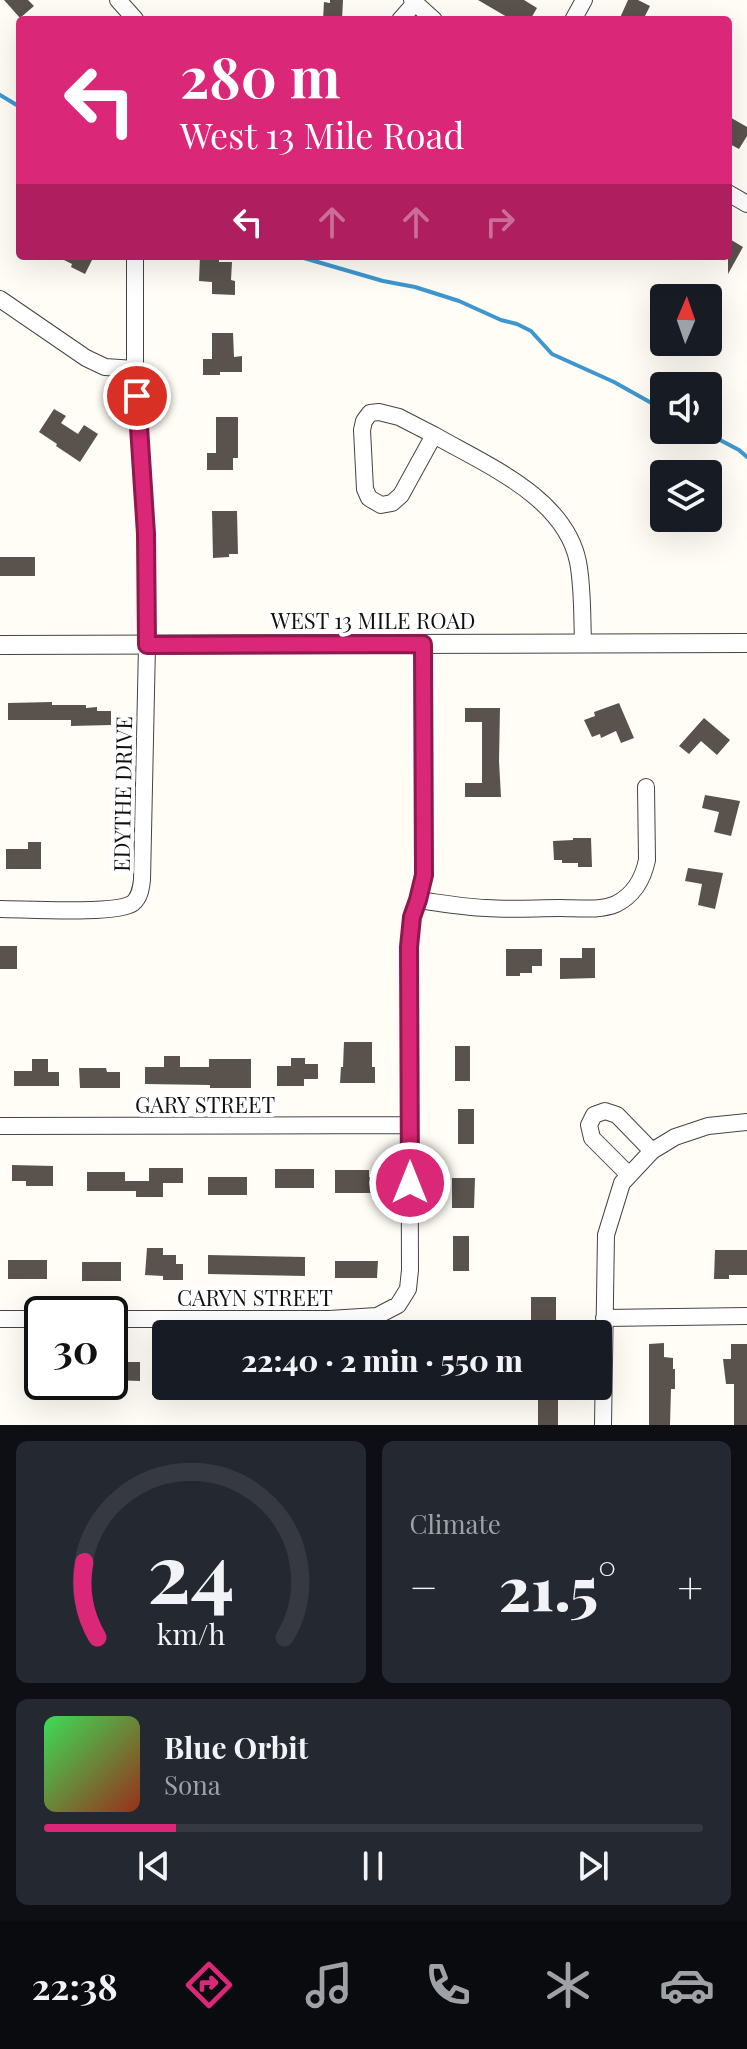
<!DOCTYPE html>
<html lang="en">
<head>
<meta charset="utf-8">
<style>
  :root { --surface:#171b24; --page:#242831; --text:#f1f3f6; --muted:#9ea1a6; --line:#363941; --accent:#db2777 }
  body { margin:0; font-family:"Playfair Display",serif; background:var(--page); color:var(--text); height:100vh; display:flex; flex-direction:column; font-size:30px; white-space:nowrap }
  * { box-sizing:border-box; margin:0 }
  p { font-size:26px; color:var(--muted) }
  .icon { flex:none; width:44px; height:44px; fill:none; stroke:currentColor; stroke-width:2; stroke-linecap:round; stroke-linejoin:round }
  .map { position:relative; height:1425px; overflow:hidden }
  .side { display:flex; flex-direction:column; gap:16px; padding:16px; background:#0d0f14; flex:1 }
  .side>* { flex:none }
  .hud { position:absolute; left:16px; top:16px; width:716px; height:244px; border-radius:8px; box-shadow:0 8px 32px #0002; background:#db2777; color:#fff; overflow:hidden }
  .needle { width:52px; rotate:2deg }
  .controls { position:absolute; left:650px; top:284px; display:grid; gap:16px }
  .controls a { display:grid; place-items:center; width:72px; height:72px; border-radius:8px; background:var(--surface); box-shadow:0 8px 32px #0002; font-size:40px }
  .speed { position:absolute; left:24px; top:1296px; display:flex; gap:16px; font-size:40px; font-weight:700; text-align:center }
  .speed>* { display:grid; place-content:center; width:104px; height:104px; border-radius:50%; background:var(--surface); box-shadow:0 8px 32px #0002; line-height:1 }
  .speed .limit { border:4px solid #111; border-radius:12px; background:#fff; color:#111 }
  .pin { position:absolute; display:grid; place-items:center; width:68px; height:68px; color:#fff; margin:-34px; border:4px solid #fff; border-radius:50%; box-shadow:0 2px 8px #0007 }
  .me { position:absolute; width:88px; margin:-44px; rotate:0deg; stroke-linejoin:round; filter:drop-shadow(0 0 6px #0008) }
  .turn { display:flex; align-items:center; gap:28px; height:168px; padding:0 32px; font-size:36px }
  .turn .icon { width:104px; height:104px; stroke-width:2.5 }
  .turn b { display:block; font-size:56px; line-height:68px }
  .lanes { display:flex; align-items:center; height:76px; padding:0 32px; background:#0003; justify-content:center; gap:40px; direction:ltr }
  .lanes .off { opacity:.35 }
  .big { font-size:60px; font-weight:800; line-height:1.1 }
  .side .card { flex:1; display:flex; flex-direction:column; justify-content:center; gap:12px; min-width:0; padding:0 28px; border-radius:12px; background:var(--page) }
  .side .dial { align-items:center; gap:0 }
  .dial svg { height:208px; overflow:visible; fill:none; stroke:var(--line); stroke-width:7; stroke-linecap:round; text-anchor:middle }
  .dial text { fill:var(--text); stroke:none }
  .song { display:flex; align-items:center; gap:24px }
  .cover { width:96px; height:96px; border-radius:12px; background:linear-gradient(135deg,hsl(130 70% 55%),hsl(10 70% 35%)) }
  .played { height:8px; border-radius:4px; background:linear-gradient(90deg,var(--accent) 20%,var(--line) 20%) }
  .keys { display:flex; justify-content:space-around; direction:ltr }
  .heat { display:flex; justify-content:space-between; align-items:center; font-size:44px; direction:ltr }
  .side .tiles { flex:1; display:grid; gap:16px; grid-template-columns:1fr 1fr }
  .card:last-child { grid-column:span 2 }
  .trip { position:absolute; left:152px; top:1320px; width:460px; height:80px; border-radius:8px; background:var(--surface); box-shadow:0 8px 32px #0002; font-weight:800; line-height:80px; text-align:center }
  .menu { display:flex; height:128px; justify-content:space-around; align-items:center; background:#090b0e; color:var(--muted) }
  .menu .icon { width:56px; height:56px }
  .menu .active { color:var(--accent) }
  .menu b { font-size:36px; color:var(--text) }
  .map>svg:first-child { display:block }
</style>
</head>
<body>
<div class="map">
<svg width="747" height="1425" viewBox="0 0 747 1425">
  <rect width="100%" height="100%" fill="#fffdf5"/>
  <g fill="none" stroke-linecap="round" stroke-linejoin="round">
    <!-- stream -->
    <path stroke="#3f96cf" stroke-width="4" d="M0,95L20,107
      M297,256L383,281L415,287L459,301L501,320L517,324L531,331L552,354L614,382L664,410
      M701,430L739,450L747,457"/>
  </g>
  <!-- building -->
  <path fill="#5a524d" d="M4,0H28L34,6L20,18Z
    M330,0H343L342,20H323L324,2L330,3Z
    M478,0H524L537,8L530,20H512Z
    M628,0H638L650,6L643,20H619Z
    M728,116L747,127V136L739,149L728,143Z
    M728,238L743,247L728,274Z
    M56,256H94L85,274L71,267L72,264Z
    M200,256H219V262H232L231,280L235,281V295L212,294V282L199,281Z
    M212,333H233L234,357L242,356V372H220V375H203V359H212Z
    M54,409L66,416L61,423L78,434L84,425L98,434L80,462L56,446L57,444L39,432Z
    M216,417H238V458H233V470H207V453H216Z
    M212,511H237L238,554H229V557L213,558Z
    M0,557H35V576H0Z
    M52,702V705H86V708L97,707V711H111V725L71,726V720H8V703Z
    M619,703L634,738L621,743L616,731L601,738L600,734L592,737L584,720L595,716L594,712Z
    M465,708H500L499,761L501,797H465V783H482V722H465Z
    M704,718L730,740L717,755L701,741L689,754L679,746Z
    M705,795L740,801L731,836L714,832L719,812L702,808Z
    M573,838H591L592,867H578V863H562V860H554L553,841L573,840Z
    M28,842H41V869H6V849H28Z
    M688,868L723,873L715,909L698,905L702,884L685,881Z
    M0,946H17V969H0Z
    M582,948H595V978L560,979V958H582Z
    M506,949H542V966H532V973H520V976H506Z
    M344,1042H372V1067H375V1083H340L341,1067H343Z
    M455,1046H470V1081H455Z
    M164,1056H180V1067H209V1059H251V1088H210V1085L145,1084V1067H164Z
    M291,1058H305V1064H318V1079H304V1086H277V1066H291Z
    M32,1059H48V1072H59V1086H14V1071H32Z
    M79,1068H106L107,1072H120V1088H80Z
    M458,1109H474V1144H458Z
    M12,1165L53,1166V1186H26V1181H12Z
    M149,1168H183V1183H163V1197H136V1191H87V1172H125V1181H149Z
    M275,1169H314V1188H275Z
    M335,1170H369V1177H382V1193H335Z
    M208,1177H247V1195H208Z
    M452,1178H475L474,1208H452Z
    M453,1236H469V1271H453Z
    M147,1248H163V1255H176V1264H183V1280H163V1276L145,1275Z
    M715,1250H747V1275H729V1279H714Z
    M208,1255L305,1257V1276L208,1274Z
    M8,1260H47V1279H8Z
    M335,1261H378L377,1278H335Z
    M82,1262H121V1281H82Z
    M531,1297H556V1323H559V1334H531Z
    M664,1343V1357L673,1358V1369H675V1389H671L670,1425H649V1344Z
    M731,1344H747V1425H734V1384H726L723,1359H731Z
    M110,1362H140V1381L110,1380Z
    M152,1380H166V1395H152Z
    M530,1386H558V1425H538V1400H530Z"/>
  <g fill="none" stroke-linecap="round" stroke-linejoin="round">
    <defs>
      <path id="minor" d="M118,0L135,19
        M412,0L434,20
        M400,20L415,3
        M573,20L584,0
        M728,193L747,204
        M0,299L86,358L105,367L135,369
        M379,412L399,417L434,435L401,495L392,503L381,505L369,498L365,489L362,430L364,421L370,413Z
        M434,435C486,465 565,497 578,562C583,588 582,617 583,643
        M418,900C441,903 463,907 486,908C511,910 536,908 560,908C577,908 600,911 616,904C634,895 643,879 647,860L646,787
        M0,909C25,909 117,915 133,903C140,897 141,888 142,880L147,645L146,534L135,369V256
        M0,1126L410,1125
        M629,1175L592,1138L589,1125L594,1115L605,1111L617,1115L652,1151
        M604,1318L747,1316
        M0,1319H42
        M110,1319H329L377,1316L398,1305L408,1289L410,1270L409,947L412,917L418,900L424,875L423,644
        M603,1425L606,1235L622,1183L652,1151L675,1137L708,1126L747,1122"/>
      <path id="tertiary" d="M0,645L747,643"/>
    </defs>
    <!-- minor casing -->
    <use href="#minor" stroke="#444" stroke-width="18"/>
    <!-- tertiary casing -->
    <use href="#tertiary" stroke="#444" stroke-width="20"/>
    <!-- minor -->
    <use href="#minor" stroke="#fff" stroke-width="16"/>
    <!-- tertiary -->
    <use href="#tertiary" stroke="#fff" stroke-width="18"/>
  </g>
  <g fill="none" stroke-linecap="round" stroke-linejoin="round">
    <defs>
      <path id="route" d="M137,396L146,534L147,645L423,644L424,875L418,900L412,917L409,947L410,1183"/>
    </defs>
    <!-- route casing -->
    <use href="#route" stroke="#8e194d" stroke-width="20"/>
    <!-- route -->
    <use href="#route" stroke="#db2777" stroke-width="14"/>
  </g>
  <g text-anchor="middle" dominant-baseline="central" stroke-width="8" stroke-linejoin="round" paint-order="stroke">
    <!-- street labels -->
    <g font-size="22" fill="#111" stroke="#fff">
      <text x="373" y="620">WEST 13 MILE ROAD</text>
      <text transform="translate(122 794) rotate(-89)">EDYTHE DRIVE</text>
      <text x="205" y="1104">GARY STREET</text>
      <text x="255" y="1297">CARYN STREET</text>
    </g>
  </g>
</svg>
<div class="controls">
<a><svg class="needle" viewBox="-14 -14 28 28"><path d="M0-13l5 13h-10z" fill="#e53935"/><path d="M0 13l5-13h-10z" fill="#9ea1a6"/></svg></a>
<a><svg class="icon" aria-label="sound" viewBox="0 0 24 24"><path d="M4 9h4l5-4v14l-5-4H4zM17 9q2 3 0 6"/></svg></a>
<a><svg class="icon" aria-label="layers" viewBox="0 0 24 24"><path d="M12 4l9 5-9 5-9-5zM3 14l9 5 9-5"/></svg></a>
</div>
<div class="speed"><div class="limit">30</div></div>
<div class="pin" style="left:137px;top:396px;background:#d93025"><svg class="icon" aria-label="arrive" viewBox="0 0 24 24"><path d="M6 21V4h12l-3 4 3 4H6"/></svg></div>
<svg class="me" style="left:410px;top:1183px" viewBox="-20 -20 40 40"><circle r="17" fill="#db2777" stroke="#fff" stroke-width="3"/><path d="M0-11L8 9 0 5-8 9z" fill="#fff"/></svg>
<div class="trip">22:40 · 2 min · 550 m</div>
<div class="hud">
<div class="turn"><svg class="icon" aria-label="left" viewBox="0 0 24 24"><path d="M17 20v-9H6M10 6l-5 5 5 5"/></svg><div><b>280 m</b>West 13 Mile Road</div></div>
<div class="lanes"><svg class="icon" aria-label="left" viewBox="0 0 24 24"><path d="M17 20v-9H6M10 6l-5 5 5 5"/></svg><svg class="icon off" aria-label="ahead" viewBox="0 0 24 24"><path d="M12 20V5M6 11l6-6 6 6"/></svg><svg class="icon off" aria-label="ahead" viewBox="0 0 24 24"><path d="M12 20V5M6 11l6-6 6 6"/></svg><svg class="icon off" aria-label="right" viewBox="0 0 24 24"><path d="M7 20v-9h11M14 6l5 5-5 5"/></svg></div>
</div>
</div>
<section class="side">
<div class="tiles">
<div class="card dial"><svg viewBox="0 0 100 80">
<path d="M14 69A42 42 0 1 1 86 69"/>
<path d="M14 69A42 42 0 0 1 9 40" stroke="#db2777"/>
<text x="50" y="56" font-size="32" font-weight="700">24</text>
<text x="50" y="72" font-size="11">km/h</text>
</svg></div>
<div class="card"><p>Climate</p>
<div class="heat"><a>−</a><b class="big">21.5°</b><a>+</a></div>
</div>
<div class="card">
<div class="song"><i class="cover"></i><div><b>Blue Orbit</b><p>Sona</p></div></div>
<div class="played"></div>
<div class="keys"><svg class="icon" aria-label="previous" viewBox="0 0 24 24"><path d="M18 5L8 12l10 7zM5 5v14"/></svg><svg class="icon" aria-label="pause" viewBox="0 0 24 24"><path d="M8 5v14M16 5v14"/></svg><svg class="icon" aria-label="next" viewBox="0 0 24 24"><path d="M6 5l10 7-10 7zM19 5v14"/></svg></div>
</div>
</div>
</section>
<nav class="menu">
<b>22:38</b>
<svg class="icon active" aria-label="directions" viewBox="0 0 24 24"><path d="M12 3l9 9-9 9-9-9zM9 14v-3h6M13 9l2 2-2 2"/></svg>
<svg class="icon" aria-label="music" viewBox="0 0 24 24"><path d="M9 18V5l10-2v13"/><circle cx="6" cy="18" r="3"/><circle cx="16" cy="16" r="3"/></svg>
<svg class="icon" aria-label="phone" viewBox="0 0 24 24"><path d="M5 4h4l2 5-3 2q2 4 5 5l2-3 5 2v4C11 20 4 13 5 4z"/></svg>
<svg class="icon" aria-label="climate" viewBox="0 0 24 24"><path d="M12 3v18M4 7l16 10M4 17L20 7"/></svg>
<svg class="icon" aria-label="car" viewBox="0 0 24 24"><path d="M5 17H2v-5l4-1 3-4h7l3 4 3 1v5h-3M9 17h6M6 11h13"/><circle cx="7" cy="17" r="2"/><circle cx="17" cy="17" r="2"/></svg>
</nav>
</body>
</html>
